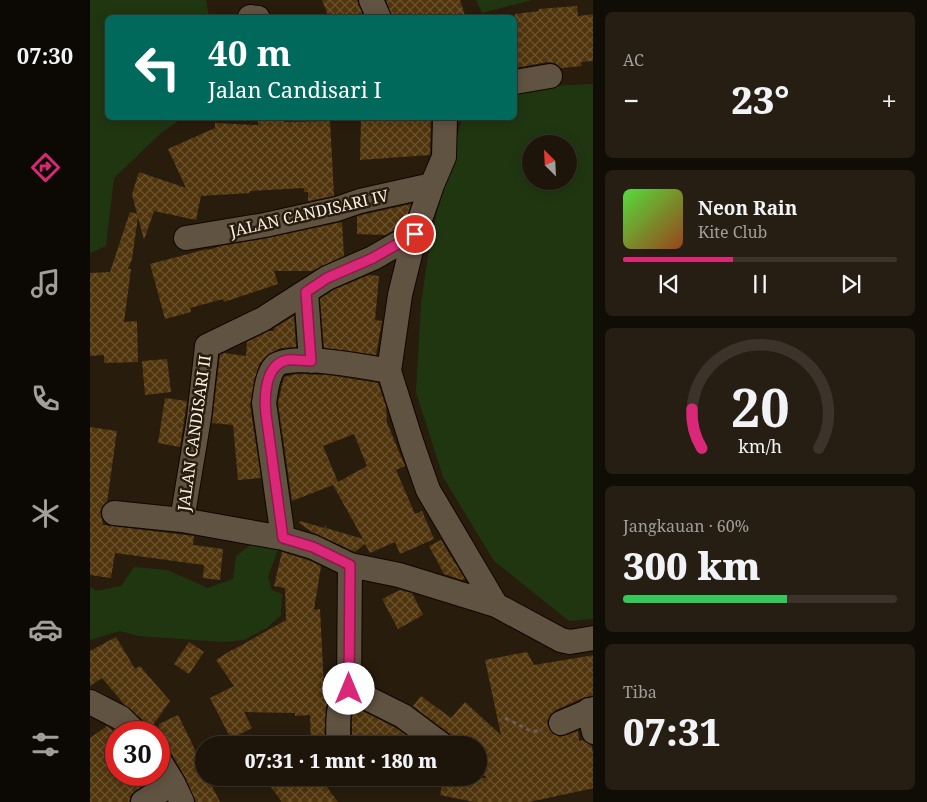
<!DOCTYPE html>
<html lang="id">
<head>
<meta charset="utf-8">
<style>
  :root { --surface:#1e150a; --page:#261e13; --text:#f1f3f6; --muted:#a19f9c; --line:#3c342b; --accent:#db2777 }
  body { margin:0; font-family:"Noto Serif",serif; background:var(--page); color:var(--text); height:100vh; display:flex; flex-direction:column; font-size:19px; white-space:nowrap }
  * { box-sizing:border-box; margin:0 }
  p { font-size:16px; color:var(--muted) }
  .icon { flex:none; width:28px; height:28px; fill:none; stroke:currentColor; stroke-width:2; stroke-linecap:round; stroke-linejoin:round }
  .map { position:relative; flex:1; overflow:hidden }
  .details { display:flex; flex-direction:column; gap:12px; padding:12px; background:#100c06; width:334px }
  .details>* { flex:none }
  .banner { position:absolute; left:15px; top:15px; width:412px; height:105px; border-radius:8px; box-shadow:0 2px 12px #0003,0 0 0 1px var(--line); background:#00695c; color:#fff; overflow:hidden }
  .needle { width:32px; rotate:336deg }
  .fabs { position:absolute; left:432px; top:135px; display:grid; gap:10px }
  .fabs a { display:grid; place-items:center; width:55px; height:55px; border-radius:50%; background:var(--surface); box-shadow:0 2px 12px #0003,0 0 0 1px var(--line); font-size:25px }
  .speed { position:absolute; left:15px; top:721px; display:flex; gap:10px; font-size:25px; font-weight:700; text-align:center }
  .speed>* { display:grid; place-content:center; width:65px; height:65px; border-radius:50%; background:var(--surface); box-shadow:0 2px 12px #0003,0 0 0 1px var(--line); line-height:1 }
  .speed .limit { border:8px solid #d22; background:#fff; color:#111 }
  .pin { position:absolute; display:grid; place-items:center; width:42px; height:42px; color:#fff; margin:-21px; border:2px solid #fff; border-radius:50%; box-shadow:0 1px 5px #0007 }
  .me { position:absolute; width:55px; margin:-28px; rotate:0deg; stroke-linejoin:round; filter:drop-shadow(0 0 4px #0008) }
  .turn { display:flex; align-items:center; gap:18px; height:105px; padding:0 20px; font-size:22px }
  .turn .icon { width:65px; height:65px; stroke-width:2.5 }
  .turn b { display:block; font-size:35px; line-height:42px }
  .big { font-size:38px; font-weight:800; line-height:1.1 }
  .details .tile { flex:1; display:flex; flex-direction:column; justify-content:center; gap:8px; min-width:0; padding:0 18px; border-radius:8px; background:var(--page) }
  .details .dial { align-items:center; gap:0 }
  .dial svg { height:130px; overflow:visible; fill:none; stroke:var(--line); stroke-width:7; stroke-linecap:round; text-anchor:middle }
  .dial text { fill:var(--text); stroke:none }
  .song { display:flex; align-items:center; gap:15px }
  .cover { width:60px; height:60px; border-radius:8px; background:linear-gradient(135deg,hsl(110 70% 55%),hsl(20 70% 35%)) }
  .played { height:5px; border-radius:2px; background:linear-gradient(90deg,var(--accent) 40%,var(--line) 40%) }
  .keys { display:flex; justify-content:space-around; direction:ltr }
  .heat { display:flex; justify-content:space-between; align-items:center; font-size:28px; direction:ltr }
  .charge { height:8px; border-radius:4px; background:linear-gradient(90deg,#34c759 60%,var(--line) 0) }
  .trip { position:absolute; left:105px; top:736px; width:292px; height:50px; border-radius:25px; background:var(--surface); box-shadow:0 2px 12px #0003,0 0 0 1px var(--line); font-weight:800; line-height:50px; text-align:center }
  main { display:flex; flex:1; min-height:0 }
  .menu { display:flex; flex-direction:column; width:90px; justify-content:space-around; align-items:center; background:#0c0804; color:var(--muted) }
  .menu .icon { width:35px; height:35px }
  .menu .active { color:var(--accent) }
  .menu b { font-size:22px; color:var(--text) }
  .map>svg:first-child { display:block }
</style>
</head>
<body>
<main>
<nav class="menu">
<b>07:30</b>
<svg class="icon active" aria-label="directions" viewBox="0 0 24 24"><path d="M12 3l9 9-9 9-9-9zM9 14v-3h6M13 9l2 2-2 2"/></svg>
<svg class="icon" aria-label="music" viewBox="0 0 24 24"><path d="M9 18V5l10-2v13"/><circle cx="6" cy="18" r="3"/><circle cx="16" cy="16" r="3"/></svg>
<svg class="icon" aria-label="phone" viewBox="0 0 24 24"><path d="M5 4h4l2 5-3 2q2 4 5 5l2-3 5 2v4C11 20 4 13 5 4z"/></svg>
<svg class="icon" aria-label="climate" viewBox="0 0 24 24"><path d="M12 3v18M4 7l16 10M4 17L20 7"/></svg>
<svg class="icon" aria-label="car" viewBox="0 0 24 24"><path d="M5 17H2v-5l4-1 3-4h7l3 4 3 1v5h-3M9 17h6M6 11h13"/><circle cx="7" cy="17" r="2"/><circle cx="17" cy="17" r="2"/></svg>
<svg class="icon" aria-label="filters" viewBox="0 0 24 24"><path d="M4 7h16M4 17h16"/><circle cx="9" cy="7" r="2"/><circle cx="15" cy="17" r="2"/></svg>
</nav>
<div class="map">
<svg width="504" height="802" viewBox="0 0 504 802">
  <defs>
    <pattern id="building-cross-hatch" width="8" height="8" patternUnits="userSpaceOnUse" patternTransform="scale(1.25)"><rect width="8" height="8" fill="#51350d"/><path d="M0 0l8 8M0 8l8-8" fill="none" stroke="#6b5330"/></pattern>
  </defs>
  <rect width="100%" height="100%" fill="#281c0d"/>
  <!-- grass -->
  <path fill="#203611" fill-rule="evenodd" d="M0,0H116L119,17L18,18V118H92L71,133L24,178L16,246L0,253Z
    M386,0H443L392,13Z
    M503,84V619L479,621L404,561L353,477L326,392L331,303L341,236L372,118H425V90L439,87ZM441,144H479V181H441Z
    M163,543L189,547L178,577L182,590L192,594L191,615L177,628L154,640L133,642L48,636L30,631L0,640V587L7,591L31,586L44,567L77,570L118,588L143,579L146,556Z"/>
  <!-- building -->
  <path fill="url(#building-cross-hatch)" fill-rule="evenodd" d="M232,0H267L274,18H239Z
    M296,0H370L376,18H302Z
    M487,6L488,16L504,14V61L491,62L492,66L471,68L465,63L458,62L425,68V14L449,11V9Z
    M168,118H194V122L240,121L244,196L218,201V192H214V188L160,191V193L111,196L106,220L64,211L54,240L48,217L42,259L38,269H41L34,322L47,321L48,362L14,363V355L0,356V273L20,272L40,212L47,214L42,194L49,172L96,188L78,149L125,128V123L168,125Z
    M271,118H341L340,155L270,160Z
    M321,204L314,225L295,235L267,234V216Z
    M252,222L254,256L222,271H184L188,284L134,302L133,299L100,308L101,312L75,319L60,264L117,249L118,250L131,246L178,238Z
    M279,275L289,276L285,320L292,321L286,355L234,348L230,299L243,290Z
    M204,316L206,347L191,348L179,354L170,363L164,381L160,405L171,478L148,480L143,425L122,423L130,355L134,353L156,356L157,342L179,331H184V328Z
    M77,359L81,392L55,395L52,361Z
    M207,374L238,375L288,383L296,406L297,423L315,466L306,470L325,514L332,511L344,539L310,554L305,542L280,553L275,544L265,552L222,532L209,523L210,521L234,528L236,525V528L273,539L243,485L202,501L188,403L194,377ZM264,434L277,466L248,482L233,446Z
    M75,398L97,401L90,447L68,443Z
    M0,427L27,431L17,502L13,505L10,511L13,525L104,536L103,545L133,549L130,580L113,578L114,565L25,553L21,578L0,575Z
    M351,540L375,579L372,580L354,574L339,546Z
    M192,552L218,560L231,566L224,610L230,609L234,688H243L236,707L234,745H221L220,715L205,716V713L154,712L162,728L141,739L120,698L144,686L126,660L143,649V650L196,620L195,588L184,586Z
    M310,590L322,593L333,615L308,629L292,599Z
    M26,637L45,669L50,666L80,701L58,732L55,722L35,705L12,678L0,686V651Z
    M99,642L114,652L99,674L84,664Z
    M437,652L444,665L504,655V696L495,697L466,710L460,715L457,722L459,729L463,734L470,737L488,731L489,741L493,740L501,745L504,754V788L439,802H384L350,795L354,778H397L389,770V745H365L364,739L360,734L323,706L331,696L361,718L375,702L411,735L395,660Z
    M265,707L306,728L329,745H262V717Z
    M88,715L114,768V778H118L130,802H106L95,777L81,753L76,748L69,746V724Z
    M17,726L26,733V775H62L64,779L45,791L41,795L39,802H0V738Z
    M174,778H230L248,802H192Z"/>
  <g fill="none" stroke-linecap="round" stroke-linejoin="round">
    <defs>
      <path id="minor" d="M281,0L289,18
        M160,17L168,18
        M425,82L460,76
        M355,118L354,157L342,185L325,234L310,295L299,371L322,444L338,490L406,605L471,640L480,642L504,638
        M96,238L175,225L247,209L270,201L342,185
        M216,292L221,361
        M24,513L92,520L193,538L223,547L260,565L309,575L406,605
        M92,520L109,418L117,346L173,319L237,278L283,258L325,234
        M193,538L174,403C176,391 177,375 185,366C200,352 278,367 299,371
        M260,565L259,689L313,716L352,745
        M0,702L31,718L45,732
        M499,710L504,732
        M471,723L504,709
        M248,745C249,722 245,708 259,689
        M69,760L83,783L92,802
        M53,802L83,783"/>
    </defs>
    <!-- minor casing -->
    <use href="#minor" stroke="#100600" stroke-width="26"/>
    <!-- path -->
    <path stroke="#695e51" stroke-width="3" stroke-dasharray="4 4" stroke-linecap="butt" d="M415,718L443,732L452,729"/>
    <!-- minor -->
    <use href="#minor" stroke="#615342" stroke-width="24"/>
  </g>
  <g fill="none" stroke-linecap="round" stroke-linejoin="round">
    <defs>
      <path id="route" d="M259,689L260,565L223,547L193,538L176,414C174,396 175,365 197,360C204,359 214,361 221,361L216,292L237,278L283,258L325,234"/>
    </defs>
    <!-- route casing -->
    <use href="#route" stroke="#8e194d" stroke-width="12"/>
    <!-- route -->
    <use href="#route" stroke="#db2777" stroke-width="9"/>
  </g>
  <g text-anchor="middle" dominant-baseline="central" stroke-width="5" stroke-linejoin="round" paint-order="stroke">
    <!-- street labels -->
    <g font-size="16" fill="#f9f1e7" stroke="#281c0d">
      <text transform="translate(219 213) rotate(-13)">JALAN CANDISARI IV</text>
      <text transform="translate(104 433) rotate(-82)">JALAN CANDISARI II</text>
    </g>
  </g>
</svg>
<div class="fabs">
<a><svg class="needle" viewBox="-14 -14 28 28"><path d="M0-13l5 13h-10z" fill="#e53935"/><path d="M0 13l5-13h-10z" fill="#a19f9c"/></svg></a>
</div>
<div class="speed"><div class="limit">30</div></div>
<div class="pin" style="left:325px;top:234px;background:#d93025"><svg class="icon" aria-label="arrive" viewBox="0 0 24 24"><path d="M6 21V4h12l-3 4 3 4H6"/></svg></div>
<svg class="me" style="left:259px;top:689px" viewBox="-20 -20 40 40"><circle r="19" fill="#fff"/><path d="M0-13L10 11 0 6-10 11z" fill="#db2777"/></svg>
<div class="trip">07:31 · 1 mnt · 180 m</div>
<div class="banner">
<div class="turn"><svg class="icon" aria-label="left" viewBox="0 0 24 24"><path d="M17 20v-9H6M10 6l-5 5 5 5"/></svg><div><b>40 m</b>Jalan Candisari I</div></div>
</div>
</div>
<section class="details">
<div class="tile"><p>AC</p>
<div class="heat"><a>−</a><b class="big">23°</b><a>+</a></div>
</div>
<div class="tile">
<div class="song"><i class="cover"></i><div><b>Neon Rain</b><p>Kite Club</p></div></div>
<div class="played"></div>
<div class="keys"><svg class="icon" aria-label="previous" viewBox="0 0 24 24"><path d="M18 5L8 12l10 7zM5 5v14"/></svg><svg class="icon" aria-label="pause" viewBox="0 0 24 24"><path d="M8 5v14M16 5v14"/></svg><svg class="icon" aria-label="next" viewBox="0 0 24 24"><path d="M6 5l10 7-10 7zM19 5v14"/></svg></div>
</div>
<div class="tile dial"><svg viewBox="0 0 100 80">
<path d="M14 69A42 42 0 1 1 86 69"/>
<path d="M14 69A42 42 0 0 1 8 45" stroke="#db2777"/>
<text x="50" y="56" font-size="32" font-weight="700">20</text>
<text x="50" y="72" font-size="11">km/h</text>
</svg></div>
<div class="tile"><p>Jangkauan · 60%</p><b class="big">300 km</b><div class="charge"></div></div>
<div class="tile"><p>Tiba</p><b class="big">07:31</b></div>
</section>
</main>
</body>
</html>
